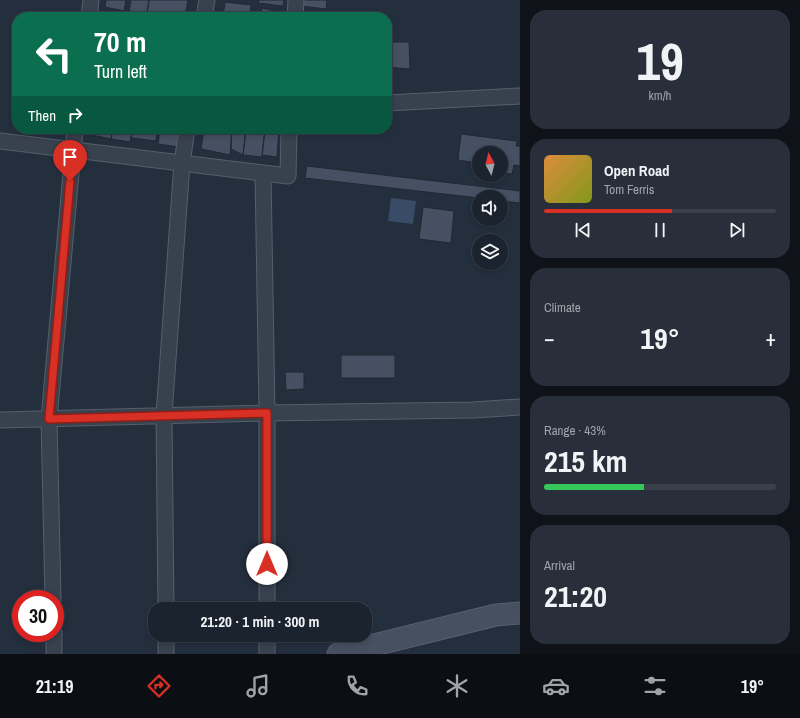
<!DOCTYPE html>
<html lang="en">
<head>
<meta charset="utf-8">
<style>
  :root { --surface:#1b232e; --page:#282f3a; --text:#f1f3f6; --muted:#a0a4aa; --line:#39404a; --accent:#d93025 }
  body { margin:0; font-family:"Archivo Narrow",sans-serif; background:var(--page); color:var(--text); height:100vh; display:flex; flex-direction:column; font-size:15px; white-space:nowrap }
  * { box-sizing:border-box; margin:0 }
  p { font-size:13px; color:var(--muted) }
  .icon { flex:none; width:22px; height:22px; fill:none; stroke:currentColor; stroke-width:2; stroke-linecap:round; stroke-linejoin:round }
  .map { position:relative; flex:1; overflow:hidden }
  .drawer { display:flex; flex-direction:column; gap:10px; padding:10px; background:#0f1319; width:280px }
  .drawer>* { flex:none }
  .top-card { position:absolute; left:12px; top:12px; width:380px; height:122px; border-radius:16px; box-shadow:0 2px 6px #0003,0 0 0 1px var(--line); background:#0b6e4f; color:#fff; overflow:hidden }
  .needle { width:26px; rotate:353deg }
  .controls { position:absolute; left:472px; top:146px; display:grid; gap:8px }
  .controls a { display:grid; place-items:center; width:36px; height:36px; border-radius:50%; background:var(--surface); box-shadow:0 2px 6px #0003,0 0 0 1px var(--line); font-size:20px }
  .speed { position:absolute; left:12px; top:590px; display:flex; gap:8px; font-size:20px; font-weight:700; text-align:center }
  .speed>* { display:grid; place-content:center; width:52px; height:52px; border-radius:50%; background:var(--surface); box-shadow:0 2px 6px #0003,0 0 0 1px var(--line); line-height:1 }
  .speed .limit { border:6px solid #d22; background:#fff; color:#111 }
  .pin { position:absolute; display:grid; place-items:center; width:34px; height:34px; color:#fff; margin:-41px -17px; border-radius:50% 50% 50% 0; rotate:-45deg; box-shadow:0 0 4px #0007 }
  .pin .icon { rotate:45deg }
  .me { position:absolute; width:44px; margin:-22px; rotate:0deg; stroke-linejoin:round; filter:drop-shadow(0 0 3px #0008) }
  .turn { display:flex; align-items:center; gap:14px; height:84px; padding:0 16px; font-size:18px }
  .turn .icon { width:52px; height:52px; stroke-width:2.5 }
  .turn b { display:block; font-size:28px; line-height:34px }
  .then { display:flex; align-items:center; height:38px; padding:0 16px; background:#0003; gap:8px; font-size:15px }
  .big { font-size:30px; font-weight:800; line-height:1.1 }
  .drawer .widget { flex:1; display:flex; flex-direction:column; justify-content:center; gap:6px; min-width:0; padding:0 14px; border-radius:16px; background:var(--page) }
  .drawer .dial { align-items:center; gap:0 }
  .dial b { font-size:52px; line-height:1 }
  .song { display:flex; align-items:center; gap:12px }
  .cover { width:48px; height:48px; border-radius:6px; background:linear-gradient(135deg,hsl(30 70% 55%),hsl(70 70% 35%)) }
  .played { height:4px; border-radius:2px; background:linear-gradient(90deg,var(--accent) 55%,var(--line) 55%) }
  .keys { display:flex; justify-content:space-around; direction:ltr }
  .heat { display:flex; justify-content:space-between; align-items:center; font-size:22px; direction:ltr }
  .charge { height:6px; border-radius:3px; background:linear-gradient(90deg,#34c759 43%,var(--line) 0) }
  .trip { position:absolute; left:148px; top:602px; width:224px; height:40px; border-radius:16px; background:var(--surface); box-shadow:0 2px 6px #0003,0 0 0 1px var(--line); font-weight:800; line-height:40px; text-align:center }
  .dock { display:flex; height:64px; justify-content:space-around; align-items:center; background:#0b0e12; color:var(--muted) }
  .dock .icon { width:28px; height:28px }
  .dock .current { color:var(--accent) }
  .dock b { font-size:18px; color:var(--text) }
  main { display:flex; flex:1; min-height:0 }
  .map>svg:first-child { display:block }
</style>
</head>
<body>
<main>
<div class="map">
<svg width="520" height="654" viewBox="0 0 520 654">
  <rect width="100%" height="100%" fill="#242f3e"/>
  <!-- water -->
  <path fill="#394c67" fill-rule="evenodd" d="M391,198L416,201L413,224L388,221Z
    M486,234C497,234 509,242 505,256C504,261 500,265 496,267C474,277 458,243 486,234ZM479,241H501V263H479Z"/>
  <!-- building -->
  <path fill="#455162" stroke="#1f2835" d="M106,0H126L124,11L105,7Z
    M131,0H149L147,13L129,11Z
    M149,0H188L185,17H169L147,13Z
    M259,0H284L283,6L258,3Z
    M303,0H327L326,9L302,6Z
    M225,2L251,5L250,17H223Z
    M262,8L287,14V17H260Z
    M387,42H409L410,69L387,67Z
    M83,129H113L111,139L82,133Z
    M113,129H133L130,142L111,139Z
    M132,129H157L156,141L131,138Z
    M160,129H182L179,147L158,144Z
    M204,129H232L230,155L201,149Z
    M232,129H246L243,155L231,149Z
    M246,129H265L262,157L243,155Z
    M265,129H279L277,157L262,155Z
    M461,134L517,141L516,146H520V166L514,165L512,174L501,173V153H479V170L470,169L471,162L458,160Z
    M307,166L520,191V203L501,201V197H479V198L305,178Z
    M423,207L454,211L451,243L419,239Z
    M341,355H395V378H341Z
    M285,372H304V389L286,390Z"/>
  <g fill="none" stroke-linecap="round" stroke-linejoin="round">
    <defs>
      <path id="street" d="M89,17L91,0
        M204,17L207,0
        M295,17L296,0
        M387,103L520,96
        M0,141L288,176L289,129
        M263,173L267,413V609
        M0,420L267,413L473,410L520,407
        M53,599L49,419L75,129
        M166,609L164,415L182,163L187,129
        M54,633V654
        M166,635V654
        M267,654V635"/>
      <path id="secondary" d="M338,654L496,615L520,613"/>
    </defs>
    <!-- street casing -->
    <use href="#street" stroke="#565f6c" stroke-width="17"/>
    <!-- secondary casing -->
    <use href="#secondary" stroke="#565f6c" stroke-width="23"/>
    <!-- street -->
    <use href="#street" stroke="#38414e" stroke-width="15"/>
    <!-- secondary -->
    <use href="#secondary" stroke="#465061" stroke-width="21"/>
  </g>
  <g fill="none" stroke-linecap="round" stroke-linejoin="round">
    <defs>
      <path id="route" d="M70,181L49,419L267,413V564"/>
    </defs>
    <!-- route casing -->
    <use href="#route" stroke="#8d1f18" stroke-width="10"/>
    <!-- route -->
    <use href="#route" stroke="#d93025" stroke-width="7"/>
  </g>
</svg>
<div class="controls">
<a><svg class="needle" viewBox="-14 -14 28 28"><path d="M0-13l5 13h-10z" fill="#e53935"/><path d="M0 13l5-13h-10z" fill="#a0a4aa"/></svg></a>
<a><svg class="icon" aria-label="sound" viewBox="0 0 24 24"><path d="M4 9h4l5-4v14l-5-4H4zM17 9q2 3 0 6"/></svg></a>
<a><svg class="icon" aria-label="layers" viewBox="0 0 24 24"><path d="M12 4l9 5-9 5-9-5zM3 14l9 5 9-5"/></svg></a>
</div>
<div class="speed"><div class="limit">30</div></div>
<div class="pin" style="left:70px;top:181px;background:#d93025"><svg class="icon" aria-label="arrive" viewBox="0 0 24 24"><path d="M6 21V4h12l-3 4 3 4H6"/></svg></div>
<svg class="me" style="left:267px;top:564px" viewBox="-20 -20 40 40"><circle r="19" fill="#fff"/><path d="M0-13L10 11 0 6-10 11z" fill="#d93025"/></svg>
<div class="trip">21:20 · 1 min · 300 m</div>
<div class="top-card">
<div class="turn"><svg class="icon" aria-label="left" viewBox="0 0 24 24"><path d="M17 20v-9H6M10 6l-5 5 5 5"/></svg><div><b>70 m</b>Turn left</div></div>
<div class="then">Then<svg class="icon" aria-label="right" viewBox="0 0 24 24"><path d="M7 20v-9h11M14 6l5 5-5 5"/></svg></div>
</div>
</div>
<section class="drawer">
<div class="widget dial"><b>19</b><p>km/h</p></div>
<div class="widget">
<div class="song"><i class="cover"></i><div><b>Open Road</b><p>Tom Ferris</p></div></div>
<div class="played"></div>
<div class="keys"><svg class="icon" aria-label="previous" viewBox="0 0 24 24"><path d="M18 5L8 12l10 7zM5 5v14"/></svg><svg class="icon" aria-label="pause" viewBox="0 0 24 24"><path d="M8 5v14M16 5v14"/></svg><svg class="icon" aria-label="next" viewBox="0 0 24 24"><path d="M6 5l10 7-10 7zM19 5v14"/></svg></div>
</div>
<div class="widget"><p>Climate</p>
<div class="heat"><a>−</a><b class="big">19°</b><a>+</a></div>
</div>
<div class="widget"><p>Range · 43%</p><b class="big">215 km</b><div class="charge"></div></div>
<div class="widget"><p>Arrival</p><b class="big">21:20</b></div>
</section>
</main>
<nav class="dock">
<b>21:19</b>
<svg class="icon current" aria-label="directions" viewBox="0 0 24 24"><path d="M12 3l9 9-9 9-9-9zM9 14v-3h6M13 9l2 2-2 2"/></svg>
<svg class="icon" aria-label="music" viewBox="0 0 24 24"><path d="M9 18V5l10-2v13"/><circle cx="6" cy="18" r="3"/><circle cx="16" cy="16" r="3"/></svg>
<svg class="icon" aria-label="phone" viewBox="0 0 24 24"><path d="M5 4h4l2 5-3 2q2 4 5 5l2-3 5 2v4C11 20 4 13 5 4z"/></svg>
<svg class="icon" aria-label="climate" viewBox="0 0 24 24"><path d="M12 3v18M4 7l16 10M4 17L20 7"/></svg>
<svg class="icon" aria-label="car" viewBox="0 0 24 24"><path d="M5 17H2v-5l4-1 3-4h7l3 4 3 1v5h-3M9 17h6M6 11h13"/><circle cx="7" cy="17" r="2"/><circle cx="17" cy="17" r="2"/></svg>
<svg class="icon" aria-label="filters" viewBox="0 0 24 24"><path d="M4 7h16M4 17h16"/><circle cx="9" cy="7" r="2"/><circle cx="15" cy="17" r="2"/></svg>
<b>19°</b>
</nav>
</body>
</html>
